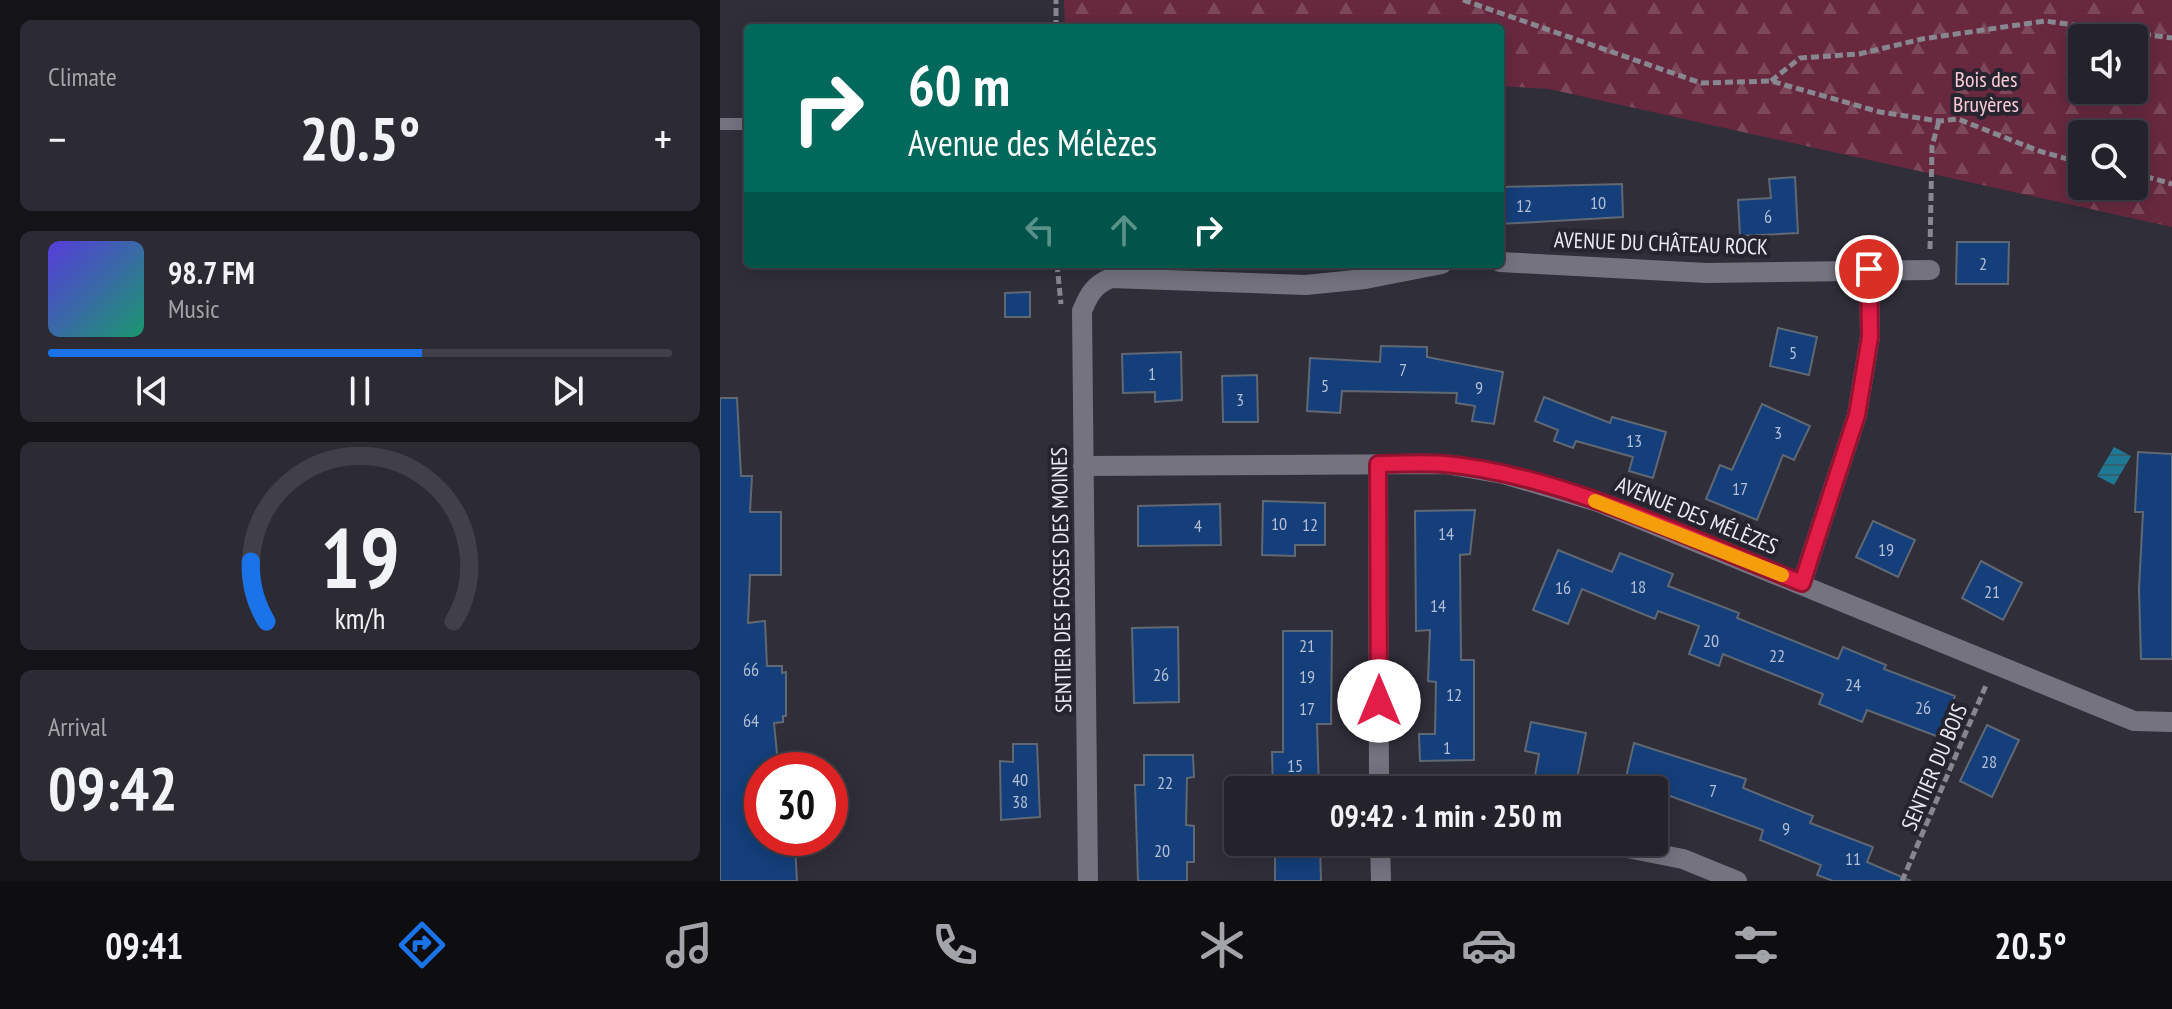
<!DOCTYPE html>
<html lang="en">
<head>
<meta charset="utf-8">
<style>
  :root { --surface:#24222b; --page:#2c2a33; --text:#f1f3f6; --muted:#a3a4a9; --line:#413f47; --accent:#1a73e8 }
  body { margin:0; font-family:"PT Sans Narrow",sans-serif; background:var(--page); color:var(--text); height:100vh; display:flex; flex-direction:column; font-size:30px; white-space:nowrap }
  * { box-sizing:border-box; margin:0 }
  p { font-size:26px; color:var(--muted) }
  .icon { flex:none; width:44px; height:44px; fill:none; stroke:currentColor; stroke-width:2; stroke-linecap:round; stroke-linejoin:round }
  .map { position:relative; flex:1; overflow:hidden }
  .side { display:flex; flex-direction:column; gap:20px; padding:20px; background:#141318; width:720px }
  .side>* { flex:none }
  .hud { position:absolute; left:24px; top:24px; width:760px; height:244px; border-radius:8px; box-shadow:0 4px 20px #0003,0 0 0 2px var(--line); background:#00695c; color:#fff; overflow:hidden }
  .fabs { position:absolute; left:1348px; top:24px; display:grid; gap:16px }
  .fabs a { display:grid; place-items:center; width:80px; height:80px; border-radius:8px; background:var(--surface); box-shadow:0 4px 20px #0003,0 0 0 2px var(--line); font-size:40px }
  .speed { position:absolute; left:24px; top:752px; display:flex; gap:16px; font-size:40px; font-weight:700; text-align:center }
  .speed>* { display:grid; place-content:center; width:104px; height:104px; border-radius:50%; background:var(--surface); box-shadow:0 4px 20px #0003,0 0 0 2px var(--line); line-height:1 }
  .speed .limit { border:12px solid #d22; background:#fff; color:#111 }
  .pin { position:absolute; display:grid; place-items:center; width:68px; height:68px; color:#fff; margin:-34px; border:4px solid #fff; border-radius:50%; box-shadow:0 2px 8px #0007 }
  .me { position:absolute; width:88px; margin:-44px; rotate:0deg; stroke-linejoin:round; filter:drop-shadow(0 0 6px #0008) }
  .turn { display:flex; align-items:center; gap:28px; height:168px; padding:0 32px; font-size:36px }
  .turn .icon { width:104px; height:104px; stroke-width:2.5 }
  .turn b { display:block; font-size:56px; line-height:68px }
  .lanes { display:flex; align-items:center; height:76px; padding:0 32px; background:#0003; justify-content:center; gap:40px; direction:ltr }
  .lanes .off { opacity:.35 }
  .big { font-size:60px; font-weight:600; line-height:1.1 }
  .side .widget { flex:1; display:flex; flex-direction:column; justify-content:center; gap:12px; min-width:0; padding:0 28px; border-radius:12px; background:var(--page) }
  .side .dial { align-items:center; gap:0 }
  .dial svg { height:208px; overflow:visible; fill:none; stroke:var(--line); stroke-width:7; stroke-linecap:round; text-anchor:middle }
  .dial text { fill:var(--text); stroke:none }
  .song { display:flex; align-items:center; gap:24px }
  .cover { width:96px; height:96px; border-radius:12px; background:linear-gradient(135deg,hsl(250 70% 55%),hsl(160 70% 35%)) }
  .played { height:8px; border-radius:4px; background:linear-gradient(90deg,var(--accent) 60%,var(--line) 60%) }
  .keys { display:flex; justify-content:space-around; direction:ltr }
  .heat { display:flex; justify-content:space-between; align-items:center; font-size:44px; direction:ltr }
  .trip { position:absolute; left:504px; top:776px; width:444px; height:80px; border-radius:8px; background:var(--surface); box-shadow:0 4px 20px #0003,0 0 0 2px var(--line); font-weight:600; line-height:80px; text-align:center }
  .tab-bar { display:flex; height:128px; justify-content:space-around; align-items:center; background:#0e0e11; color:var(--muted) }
  .tab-bar .icon { width:56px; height:56px }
  .tab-bar .active { color:var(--accent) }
  .tab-bar b { font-size:36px; color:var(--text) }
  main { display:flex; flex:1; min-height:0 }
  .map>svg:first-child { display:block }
</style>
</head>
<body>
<main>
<section class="side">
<div class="widget"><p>Climate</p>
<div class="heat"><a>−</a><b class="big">20.5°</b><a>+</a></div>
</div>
<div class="widget">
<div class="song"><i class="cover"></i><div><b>98.7 FM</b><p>Music</p></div></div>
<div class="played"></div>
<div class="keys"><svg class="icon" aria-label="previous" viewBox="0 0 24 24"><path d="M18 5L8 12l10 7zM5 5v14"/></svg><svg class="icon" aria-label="pause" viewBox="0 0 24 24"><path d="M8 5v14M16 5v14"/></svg><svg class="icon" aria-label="next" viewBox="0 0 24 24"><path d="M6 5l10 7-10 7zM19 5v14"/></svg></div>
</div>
<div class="widget dial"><svg viewBox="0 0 100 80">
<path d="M14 69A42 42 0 1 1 86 69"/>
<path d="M14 69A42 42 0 0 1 8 46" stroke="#1a73e8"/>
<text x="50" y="56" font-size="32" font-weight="700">19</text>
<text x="50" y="72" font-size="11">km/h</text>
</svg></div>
<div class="widget"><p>Arrival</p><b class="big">09:42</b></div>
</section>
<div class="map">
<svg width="1452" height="881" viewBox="0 0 1452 881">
  <defs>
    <pattern id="forest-firs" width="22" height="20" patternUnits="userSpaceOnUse" patternTransform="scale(2)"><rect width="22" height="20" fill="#68293f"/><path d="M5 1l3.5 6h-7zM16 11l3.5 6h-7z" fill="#7e485b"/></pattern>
    <pattern id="water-rules" width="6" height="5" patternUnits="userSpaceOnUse" patternTransform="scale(2)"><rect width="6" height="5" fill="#207994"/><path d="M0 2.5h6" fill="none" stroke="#316272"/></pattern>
  </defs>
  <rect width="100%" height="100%" fill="#302e39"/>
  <!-- forest -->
  <path fill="url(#forest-firs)" fill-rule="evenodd" d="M344,0H1452V227L829,89L780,86V28H345ZM1362,38H1414V90H1362ZM1362,134H1414V186H1362Z"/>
  <!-- water -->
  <path fill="url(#water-rules)" d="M1394,447L1411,456L1394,485L1377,476Z"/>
  <!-- building -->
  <path fill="#143f7b" stroke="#606873" stroke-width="2" d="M1075,177L1078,233L1020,236L1018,200L1051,198L1049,179Z
    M902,184L903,217L780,224V187Z
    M1237,242H1289L1288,284H1236Z
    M310,292V317H285V293Z
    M1058,328L1097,337L1089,375L1050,366Z
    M661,346L707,347V357L783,372L774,424L752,421L755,406L736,403L737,393L622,391L620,413L587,411L590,358L660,362Z
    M461,352L462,400L435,402V392L403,393L402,354Z
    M537,375L538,422H503L502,376Z
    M824,397L890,423L892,417L946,432L933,478L909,471L913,457L856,441L853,448L834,441L838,430L815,421Z
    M0,398H17L21,476H32L30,512H61V575H30L28,623L45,621L47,666H62V673L66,672V716H63V722L54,723L58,764L42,765V838H47L49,847L75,845L77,881H0Z
    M1042,404L1090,426L1074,460L1063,455L1037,520L986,499L1000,465L1012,470Z
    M1418,452L1452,454V659H1421L1419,589L1423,512H1415Z
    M543,501L605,503V545H575V556L542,555Z
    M500,504L501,545L418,546V506Z
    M755,510L750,554L740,555L741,660H754V760L700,761L699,734H715L716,682L708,681L710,630L696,631L695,511Z
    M1153,521L1195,540L1178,577L1136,557Z
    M838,550L892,572L900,553L953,574L948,586L1019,613L1017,618L1118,659L1123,647L1166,665L1164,669L1235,696L1219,737L1147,710L1142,722L1099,704L1103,694L1003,654L999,666L969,654L979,626L938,611L935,619L862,589L848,624L813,610Z
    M1261,561L1302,583L1283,620L1242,598Z
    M458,627L459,702L414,703L412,628Z
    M563,631H612L611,724H597L599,790H553L552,752H563Z
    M811,722L866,733L855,789L814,781L819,754L805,751Z
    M1267,725L1299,740L1272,797L1240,781Z
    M914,743L1026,779L1023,788L1093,816L1090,823L1153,847L1147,862L1191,881H1113L1097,875L1101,865L1040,840L1043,830L934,790H903Z
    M293,744H317L320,817L281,820L280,761L293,762Z
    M424,755H473L474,777L467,778L466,825L474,826V862H467V881H418L415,785H424Z
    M555,842H600L601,881H555Z"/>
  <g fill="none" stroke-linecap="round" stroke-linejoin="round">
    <!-- path -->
    <path stroke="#888790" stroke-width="5" stroke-dasharray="8 4" stroke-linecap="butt" d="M743,0L981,83L1051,81L1160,112L1219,121L1238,119L1319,151L1362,163
      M336,28V0
      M1051,81L1080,58L1139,54L1202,39L1325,21L1452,38
      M1414,173L1452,184
      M1210,249L1212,146L1219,121
      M337,264L341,304
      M1182,881L1267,683"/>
    <!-- service -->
    <path stroke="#757380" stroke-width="12" d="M0,124H28"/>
    <!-- minor -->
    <path stroke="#757380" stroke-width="20" d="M780,262L986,273L1210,270
      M658,464L659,790
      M363,466L725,464L783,474L878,502L1414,721L1452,722
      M1082,583L1137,415L1150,337L1149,269
      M660,842L661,881
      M877,842L963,859L1017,881
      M368,881L362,311C369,294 374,285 391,278L586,285L645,279L722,264"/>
  </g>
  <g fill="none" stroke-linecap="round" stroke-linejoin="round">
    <defs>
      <path id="route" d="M659,701L658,464C680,464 703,462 725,464C839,474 975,541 1082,583L1137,415L1150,337L1149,269"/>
    </defs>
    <!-- route casing -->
    <use href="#route" stroke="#92132f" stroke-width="20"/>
    <!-- route -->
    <use href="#route" stroke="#e11d48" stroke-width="14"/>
    <!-- slow -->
    <path stroke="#f59e0b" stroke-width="14" d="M875,501L1062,575"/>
  </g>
  <g text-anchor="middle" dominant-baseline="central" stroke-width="8" stroke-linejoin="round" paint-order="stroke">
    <!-- number labels -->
    <g font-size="18" fill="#b4bed4">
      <text x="878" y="202">10</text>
      <text x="804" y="205">12</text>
      <text x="1048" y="216">6</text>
      <text x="1263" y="263">2</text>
      <text x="1073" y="352">5</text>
      <text x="683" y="369">7</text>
      <text x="432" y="373">1</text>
      <text x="605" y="385">5</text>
      <text x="759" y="387">9</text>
      <text x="520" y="399">3</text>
      <text x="1058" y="432">3</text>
      <text x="914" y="440">13</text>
      <text x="1020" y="488">17</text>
      <text x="559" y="523">10</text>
      <text x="590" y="524">12</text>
      <text x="478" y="525">4</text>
      <text x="726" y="533">14</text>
      <text x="1166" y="549">19</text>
      <text x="918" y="586">18</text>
      <text x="843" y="587">16</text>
      <text x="1272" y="591">21</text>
      <text x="718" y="605">14</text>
      <text x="991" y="640">20</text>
      <text x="587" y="645">21</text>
      <text x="1057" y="655">22</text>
      <text x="31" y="669">66</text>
      <text x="441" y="674">26</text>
      <text x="587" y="676">19</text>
      <text x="1133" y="684">24</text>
      <text x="734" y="694">12</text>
      <text x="1203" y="707">26</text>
      <text x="587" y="708">17</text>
      <text x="31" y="720">64</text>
      <text x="727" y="747">1</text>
      <text x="1269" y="761">28</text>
      <text x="575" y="765">15</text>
      <text x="300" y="779">40</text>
      <text x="445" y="782">22</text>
      <text x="993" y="790">7</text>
      <text x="300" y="801">38</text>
      <text x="1066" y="828">9</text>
      <text x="442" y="850">20</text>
      <text x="1133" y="858">11</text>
    </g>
    <!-- park labels -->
    <g font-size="22" fill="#facad6" stroke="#26242f">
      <text x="1266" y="79">Bois des<tspan x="1266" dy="25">Bruyères</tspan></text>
    </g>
    <!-- street labels -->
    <g font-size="22" fill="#eae9f1" stroke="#26242f">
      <text transform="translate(941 243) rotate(2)">AVENUE DU CHÂTEAU ROCK</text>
      <text transform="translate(977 515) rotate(22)">AVENUE DES MÉLÈZES</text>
      <text transform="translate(341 580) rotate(-91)">SENTIER DES FOSSES DES MOINES</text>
      <text transform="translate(1214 767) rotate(-67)">SENTIER DU BOIS</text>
    </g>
  </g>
</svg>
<div class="fabs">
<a><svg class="icon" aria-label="sound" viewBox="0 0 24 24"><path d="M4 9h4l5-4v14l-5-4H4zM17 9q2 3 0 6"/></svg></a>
<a><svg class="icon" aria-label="search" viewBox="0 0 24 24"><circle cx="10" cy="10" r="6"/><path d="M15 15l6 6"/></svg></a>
</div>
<div class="speed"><div class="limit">30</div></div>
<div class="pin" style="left:1149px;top:269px;background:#d93025"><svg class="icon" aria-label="arrive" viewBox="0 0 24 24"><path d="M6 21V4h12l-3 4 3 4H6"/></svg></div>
<svg class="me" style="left:659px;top:701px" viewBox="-20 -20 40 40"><circle r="19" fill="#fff"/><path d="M0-13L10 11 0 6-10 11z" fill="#e11d48"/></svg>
<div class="trip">09:42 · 1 min · 250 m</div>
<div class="hud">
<div class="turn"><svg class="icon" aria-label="right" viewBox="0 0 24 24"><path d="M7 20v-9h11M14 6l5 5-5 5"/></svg><div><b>60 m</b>Avenue des Mélèzes</div></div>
<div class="lanes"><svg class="icon off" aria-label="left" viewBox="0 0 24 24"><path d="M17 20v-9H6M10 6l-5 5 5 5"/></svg><svg class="icon off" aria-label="ahead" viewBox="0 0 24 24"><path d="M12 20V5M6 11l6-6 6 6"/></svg><svg class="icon" aria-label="right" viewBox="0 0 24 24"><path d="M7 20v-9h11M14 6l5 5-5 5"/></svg></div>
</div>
</div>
</main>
<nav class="tab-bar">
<b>09:41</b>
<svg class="icon active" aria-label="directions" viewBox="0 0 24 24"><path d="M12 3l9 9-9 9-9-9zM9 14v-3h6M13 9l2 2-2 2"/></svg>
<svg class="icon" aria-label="music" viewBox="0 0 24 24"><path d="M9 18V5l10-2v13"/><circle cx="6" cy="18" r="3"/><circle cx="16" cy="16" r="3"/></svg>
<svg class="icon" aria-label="phone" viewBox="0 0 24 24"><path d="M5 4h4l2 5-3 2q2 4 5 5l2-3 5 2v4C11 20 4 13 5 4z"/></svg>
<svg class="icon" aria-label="climate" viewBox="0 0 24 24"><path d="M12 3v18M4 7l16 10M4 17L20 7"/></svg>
<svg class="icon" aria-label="car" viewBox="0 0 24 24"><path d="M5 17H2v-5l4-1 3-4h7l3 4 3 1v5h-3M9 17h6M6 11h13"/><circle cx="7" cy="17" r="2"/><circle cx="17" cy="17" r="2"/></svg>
<svg class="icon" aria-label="filters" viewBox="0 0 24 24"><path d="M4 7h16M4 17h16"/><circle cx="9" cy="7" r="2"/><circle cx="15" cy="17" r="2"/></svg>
<b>20.5°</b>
</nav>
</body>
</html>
